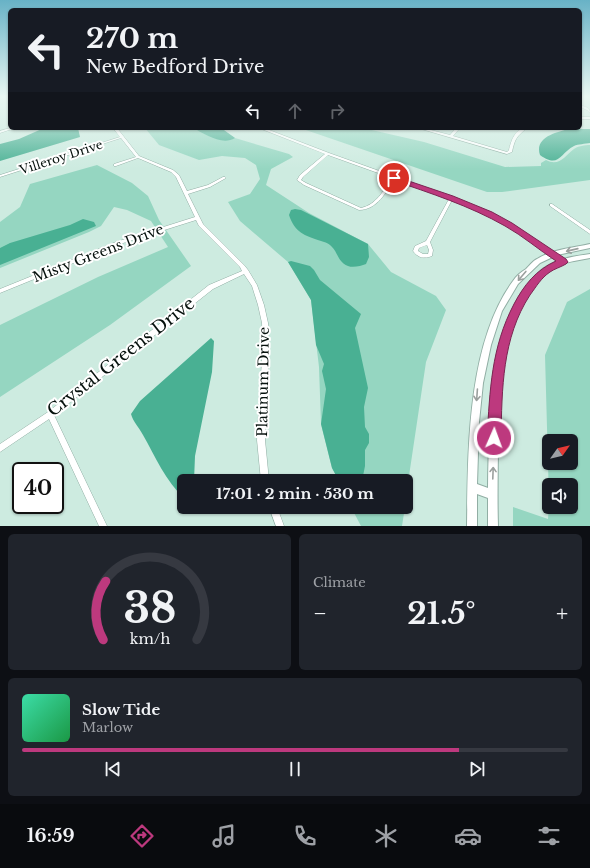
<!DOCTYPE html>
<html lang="en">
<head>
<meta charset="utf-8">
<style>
  :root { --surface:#171b24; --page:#20242c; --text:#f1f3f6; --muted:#9ea1a6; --line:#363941; --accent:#bd397e }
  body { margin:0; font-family:"Libre Baskerville",serif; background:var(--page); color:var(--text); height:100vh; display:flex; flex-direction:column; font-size:15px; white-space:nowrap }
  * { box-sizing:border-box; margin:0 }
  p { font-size:13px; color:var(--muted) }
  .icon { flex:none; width:22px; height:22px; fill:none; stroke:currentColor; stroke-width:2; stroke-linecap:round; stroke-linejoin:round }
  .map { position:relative; height:526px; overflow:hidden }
  .drawer { display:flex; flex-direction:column; gap:8px; padding:8px; background:#0d0f14; flex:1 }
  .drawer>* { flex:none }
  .guide { position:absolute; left:8px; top:8px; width:574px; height:122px; border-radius:6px; box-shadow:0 1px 3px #0004; background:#171b24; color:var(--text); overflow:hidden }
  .needle { width:26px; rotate:56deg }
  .buttons { position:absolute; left:542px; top:434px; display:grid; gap:8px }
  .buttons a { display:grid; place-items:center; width:36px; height:36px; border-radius:6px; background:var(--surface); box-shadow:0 1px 3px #0004; font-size:20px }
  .speed { position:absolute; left:12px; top:462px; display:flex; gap:8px; font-size:20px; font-weight:700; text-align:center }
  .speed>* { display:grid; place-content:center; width:52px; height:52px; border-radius:50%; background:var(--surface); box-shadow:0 1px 3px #0004; line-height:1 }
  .speed .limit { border:2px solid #111; border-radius:6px; background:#fff; color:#111 }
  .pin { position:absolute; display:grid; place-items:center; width:34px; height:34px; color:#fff; margin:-17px; border:2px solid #fff; border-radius:50%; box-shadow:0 1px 4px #0007 }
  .me { position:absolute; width:44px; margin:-22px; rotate:2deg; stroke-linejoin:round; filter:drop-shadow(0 0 3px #0008) }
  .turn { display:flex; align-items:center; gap:14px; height:84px; padding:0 12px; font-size:18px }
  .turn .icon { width:52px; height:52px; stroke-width:2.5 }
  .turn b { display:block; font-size:28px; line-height:34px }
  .lanes { display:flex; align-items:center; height:38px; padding:0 12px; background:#0003; justify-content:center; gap:20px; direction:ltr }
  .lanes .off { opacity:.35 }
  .big { font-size:30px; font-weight:700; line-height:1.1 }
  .drawer .card { flex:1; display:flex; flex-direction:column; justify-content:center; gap:6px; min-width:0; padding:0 14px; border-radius:6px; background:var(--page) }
  .drawer .dial { align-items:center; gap:0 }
  .dial svg { height:104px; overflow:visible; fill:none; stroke:var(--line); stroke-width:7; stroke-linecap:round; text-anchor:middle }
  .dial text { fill:var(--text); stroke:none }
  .song { display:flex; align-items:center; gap:12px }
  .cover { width:48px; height:48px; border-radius:6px; background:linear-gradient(135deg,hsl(160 70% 55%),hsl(140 70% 35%)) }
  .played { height:4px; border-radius:2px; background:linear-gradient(90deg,var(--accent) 80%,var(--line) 80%) }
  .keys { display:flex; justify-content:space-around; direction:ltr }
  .heat { display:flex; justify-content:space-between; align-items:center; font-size:22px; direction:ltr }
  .drawer .tiles { flex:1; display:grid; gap:8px; grid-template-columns:1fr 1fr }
  .card:last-child { grid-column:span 2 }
  .trip { position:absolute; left:177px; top:474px; width:236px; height:40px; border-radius:6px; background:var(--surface); box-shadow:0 1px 3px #0004; font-weight:700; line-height:40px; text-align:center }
  .tabs { display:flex; height:64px; justify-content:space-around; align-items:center; background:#090b0e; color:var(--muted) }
  .tabs .icon { width:28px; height:28px }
  .tabs .current { color:var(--accent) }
  .tabs b { font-size:18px; color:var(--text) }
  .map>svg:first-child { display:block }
</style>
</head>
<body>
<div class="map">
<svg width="590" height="526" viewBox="0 0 590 526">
  <rect width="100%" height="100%" fill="#cdebe0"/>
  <!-- green -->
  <path fill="#95d6c1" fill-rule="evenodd" d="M145,128H221L235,138L289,154L293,157L271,169L266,185L309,213L368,244L391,272L436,296L446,310L426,362L406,496V481H339L332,468L321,424L319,367L311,300L288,262L240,221L228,202L250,194L260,179L256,165L245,158L222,156L199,160L159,145Z
    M300,128H363L424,142L505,167L541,166V163L546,160C559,167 565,156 574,149C578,146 585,145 590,145V180L502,192H487Z
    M97,165L132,183L148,196L159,220L191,266L110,325L0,397V325L98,277L168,247L151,221L127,210L114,207L101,226L89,232L0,268V222L20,207L30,184Z
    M590,289V526H513V507L548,519L549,507H571V485H549V500L545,355L567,302ZM549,441H571V463H549Z
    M351,507H405L402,526H361Z"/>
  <!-- water -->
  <path fill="#49b093" d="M44,128H78L80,137L0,161V144L19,139Z
    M193,128H221L235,138C222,146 205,134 193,128Z
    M569,129H590V143C585,144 578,144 574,146C560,153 559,169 540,155C534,137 557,132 569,129Z
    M295,209L301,210L368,244L369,257L366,264C361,266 353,268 348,266C338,262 338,253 332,247C330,244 325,242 321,241C304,235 295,233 289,215L291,210Z
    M83,219L94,222L96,226L0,265V248L10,243L70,225Z
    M291,261L310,266L314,270L320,280L361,314L355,328L368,388L364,407L365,427L369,434V443L365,450V466L362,481H339L332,468L321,424L326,389L322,371L324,364L316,345L311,300L288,262Z
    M211,338L214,341L212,372L195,456L194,481H184V498C166,482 155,456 143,435C139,427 133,422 131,414L140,401Z"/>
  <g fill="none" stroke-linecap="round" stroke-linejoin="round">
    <defs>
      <path id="minor" d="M580,105C585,107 590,107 590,113L587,110L580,107Z
        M580,117H590V119H580Z
        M10,128H15L0,133V131Z
        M113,128H117L139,156L173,170L179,175L187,191L208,185L223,177H225L226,178L210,187L188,194L203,224L244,265L248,270L257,285L264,305L268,323L269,343L265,440L269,481H261L257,440L263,343L262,323L258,305L252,286L244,274L213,289L54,415L107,526H99L49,419L0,452V444L48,412L209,285L242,271L240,267L199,226L196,220L120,244L0,293V289L116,242L195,217L176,177L171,172L138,158L116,166H114V164L136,157L121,138L0,177V175L120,137Z
        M259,128H264L329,153L452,197L491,213L512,224L565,261V263H561L508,226L487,215L452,200L430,242L433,250L432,256C424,259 418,258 413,251L415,246L426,241L449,199L395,179C386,192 377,210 359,210L304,185L297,180L300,175L325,154ZM328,155L392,178C384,190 376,205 361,208L306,183L301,180L303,177ZM427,245L429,250L428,254H423L418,251L419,248Z
        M418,128H423L450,135L456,128H460L453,136L507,152L509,150C511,141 515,128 527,128C516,137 515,139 512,152L507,154Z
        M550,204H552L590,230V234L550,206Z
        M269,507H277L284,526H276Z"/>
      <path id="tertiary" d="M590,244V248L557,255L540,263L518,284L502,311L491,345L483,383L479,422L477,484L488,488C488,466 489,444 490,421C493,375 497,327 525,288C532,279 539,270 549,265C561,258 576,256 590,254V258C576,261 561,262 549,270C539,278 531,289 524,301C500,342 500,391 498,437C498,467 497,496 498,526H488V498L477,494V526H467C468,451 467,344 513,281C516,276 521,272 526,269C530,265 533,261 537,259C553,249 573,248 590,244Z"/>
    </defs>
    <!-- minor casing -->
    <use href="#minor" stroke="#91aea4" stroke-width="1"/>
    <!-- tertiary casing -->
    <use href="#tertiary" stroke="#91aea4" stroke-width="2"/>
    <!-- minor -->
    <use href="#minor" fill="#fff" fill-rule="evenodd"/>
    <!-- tertiary -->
    <use href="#tertiary" fill="#fff" fill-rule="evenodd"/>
  </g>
  <!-- one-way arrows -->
  <defs><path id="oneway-shaft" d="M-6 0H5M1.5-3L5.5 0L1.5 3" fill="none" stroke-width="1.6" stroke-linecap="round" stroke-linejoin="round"/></defs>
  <g stroke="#9ba09e">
    <use href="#oneway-shaft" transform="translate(572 250) rotate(167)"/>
    <use href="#oneway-shaft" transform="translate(522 276) rotate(130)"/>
    <use href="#oneway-shaft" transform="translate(477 395) rotate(94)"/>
    <use href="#oneway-shaft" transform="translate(493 473) rotate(-88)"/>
  </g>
  <!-- sky -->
  <linearGradient id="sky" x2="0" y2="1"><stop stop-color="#68b2c6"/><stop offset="0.57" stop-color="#e8f6f1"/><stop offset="1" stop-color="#e8f6f1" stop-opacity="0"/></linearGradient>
  <rect width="590" height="169" fill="url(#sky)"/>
  <!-- route -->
  <path fill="#bd397e" stroke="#7b2552" d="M394,176L453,196L492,212L512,223L566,259L568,262L566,264C561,267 554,269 550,272C541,278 536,287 530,295C502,338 502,389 501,438L499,443L494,445L489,443L487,438C490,390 491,348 514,304C524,285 536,270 556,261C539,250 523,236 505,226C470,206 430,193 392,180L390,178Z"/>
  <g text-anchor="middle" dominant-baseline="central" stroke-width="4" stroke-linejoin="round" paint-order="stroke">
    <!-- far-street labels -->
    <g font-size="12" fill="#06110d" stroke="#fff">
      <text transform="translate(61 157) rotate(-18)">Villeroy Drive</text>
    </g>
    <!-- street labels -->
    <g font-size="14" fill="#06110d" stroke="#fff">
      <text transform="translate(98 253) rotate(-21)">Misty Greens Drive</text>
      <text transform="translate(263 382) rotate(-89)">Platinum Drive</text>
    </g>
    <!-- near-street labels -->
    <g font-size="17" fill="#06110d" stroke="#fff">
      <text transform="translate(121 357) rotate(-38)">Crystal Greens Drive</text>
    </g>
  </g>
</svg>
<div class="buttons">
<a><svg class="needle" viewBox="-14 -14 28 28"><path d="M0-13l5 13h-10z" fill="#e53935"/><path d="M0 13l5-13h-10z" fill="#9ea1a6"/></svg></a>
<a><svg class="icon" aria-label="sound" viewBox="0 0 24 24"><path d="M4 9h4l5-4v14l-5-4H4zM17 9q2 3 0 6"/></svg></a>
</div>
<div class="speed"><div class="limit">40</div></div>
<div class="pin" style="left:394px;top:178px;background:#d93025"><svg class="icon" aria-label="arrive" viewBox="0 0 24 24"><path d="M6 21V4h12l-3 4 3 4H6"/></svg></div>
<svg class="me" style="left:494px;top:438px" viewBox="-20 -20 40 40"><circle r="17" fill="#bd397e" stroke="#fff" stroke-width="3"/><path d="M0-11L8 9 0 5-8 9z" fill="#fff"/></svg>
<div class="trip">17:01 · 2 min · 530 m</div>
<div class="guide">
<div class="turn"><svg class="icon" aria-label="left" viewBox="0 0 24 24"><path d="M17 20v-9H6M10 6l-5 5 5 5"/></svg><div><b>270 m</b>New Bedford Drive</div></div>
<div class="lanes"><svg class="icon" aria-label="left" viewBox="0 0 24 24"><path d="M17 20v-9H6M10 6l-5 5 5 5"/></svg><svg class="icon off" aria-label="ahead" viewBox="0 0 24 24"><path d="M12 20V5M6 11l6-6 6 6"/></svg><svg class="icon off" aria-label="right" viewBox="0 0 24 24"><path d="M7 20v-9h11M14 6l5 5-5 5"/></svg></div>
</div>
</div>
<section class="drawer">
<div class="tiles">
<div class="card dial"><svg viewBox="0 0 100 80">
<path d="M14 69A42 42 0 1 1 86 69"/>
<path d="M14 69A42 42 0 0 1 16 24" stroke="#bd397e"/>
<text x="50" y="56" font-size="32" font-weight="700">38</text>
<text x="50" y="72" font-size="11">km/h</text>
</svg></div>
<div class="card"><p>Climate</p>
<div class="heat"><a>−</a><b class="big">21.5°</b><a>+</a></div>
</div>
<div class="card">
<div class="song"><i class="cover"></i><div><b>Slow Tide</b><p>Marlow</p></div></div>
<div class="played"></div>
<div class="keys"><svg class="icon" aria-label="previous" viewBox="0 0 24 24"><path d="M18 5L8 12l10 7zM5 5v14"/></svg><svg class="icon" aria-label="pause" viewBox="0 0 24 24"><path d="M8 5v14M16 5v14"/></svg><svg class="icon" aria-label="next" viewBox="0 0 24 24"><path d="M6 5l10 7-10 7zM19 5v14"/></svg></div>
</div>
</div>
</section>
<nav class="tabs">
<b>16:59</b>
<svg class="icon current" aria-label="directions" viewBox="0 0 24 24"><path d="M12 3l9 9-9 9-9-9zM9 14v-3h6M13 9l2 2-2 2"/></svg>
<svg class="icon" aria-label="music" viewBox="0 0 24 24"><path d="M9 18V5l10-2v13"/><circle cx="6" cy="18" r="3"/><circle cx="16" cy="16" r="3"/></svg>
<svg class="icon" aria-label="phone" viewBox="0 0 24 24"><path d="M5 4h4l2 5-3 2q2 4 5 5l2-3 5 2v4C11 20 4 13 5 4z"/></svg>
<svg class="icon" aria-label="climate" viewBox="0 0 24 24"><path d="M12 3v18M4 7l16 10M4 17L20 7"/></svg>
<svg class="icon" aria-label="car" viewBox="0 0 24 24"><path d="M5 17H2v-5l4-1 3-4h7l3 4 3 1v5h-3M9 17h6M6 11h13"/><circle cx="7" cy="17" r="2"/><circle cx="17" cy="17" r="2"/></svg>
<svg class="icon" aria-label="filters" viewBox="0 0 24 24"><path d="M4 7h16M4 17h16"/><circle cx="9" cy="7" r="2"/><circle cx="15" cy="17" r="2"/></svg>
</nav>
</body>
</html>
